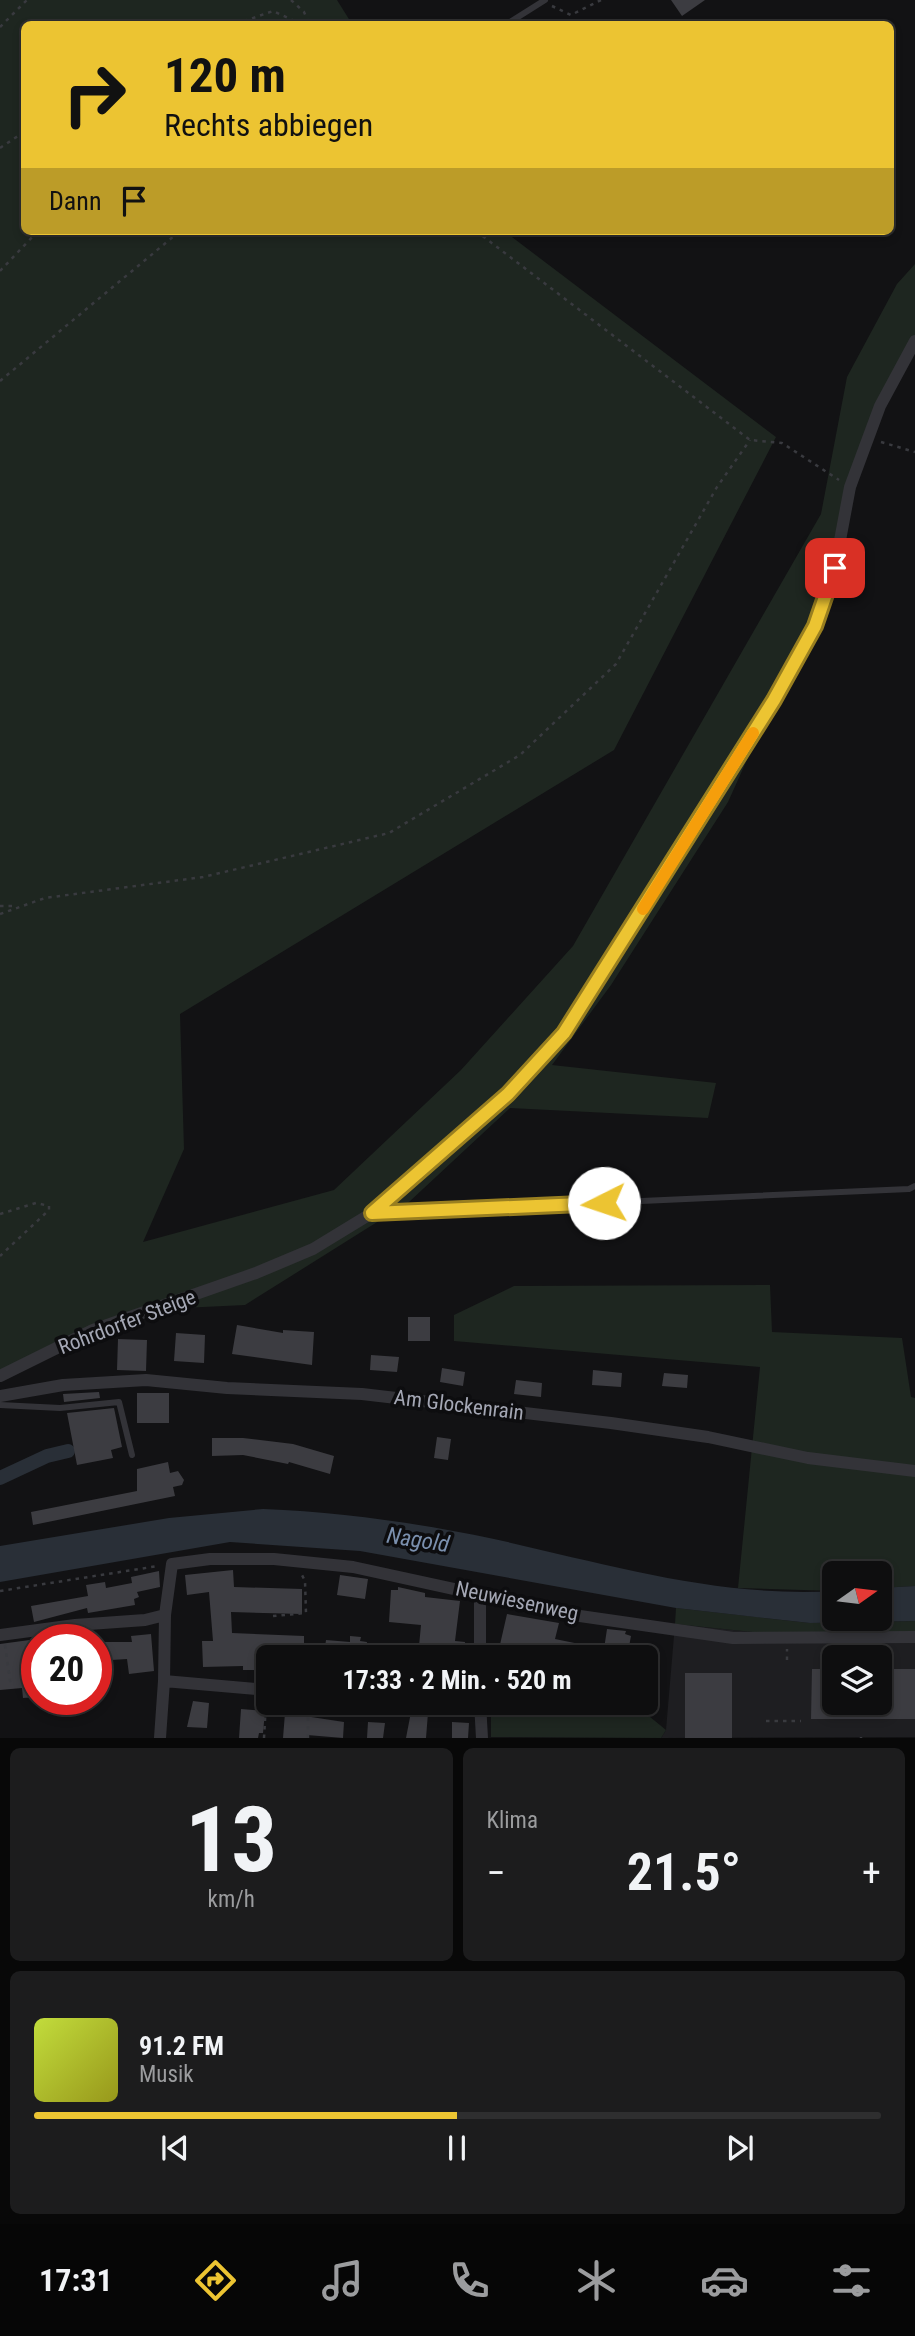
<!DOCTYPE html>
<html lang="de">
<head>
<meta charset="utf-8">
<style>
  :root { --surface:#0e0e0f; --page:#1c1c1d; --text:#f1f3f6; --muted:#9b9c9e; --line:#2e2e2f; --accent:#ecc432 }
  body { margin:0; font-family:"Roboto Condensed",sans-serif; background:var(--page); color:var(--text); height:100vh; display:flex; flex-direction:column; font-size:26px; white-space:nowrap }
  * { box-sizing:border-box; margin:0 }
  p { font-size:23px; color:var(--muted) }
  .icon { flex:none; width:38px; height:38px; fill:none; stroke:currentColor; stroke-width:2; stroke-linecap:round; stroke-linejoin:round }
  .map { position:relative; height:1738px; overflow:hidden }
  .side { display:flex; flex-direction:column; gap:10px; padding:10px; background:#080808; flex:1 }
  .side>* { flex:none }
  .banner { position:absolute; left:21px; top:21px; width:873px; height:214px; border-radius:10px; box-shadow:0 4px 10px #0003,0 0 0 2px var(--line); background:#ecc432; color:#111; overflow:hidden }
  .needle { width:46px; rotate:76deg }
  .buttons { position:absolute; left:822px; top:1561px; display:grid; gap:14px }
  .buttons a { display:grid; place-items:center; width:70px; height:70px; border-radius:10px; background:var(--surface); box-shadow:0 4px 10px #0003,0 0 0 2px var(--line); font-size:35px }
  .speed { position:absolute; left:21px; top:1624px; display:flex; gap:14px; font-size:35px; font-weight:700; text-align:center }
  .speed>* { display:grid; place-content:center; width:91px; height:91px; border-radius:50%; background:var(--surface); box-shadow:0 4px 10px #0003,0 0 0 2px var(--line); line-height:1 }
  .speed .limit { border:10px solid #d22; background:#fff; color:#111 }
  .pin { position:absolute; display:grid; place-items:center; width:60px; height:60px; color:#fff; margin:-30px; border-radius:14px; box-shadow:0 4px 10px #0006 }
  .me { position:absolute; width:77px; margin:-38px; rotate:266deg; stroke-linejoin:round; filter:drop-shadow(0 0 5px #0008) }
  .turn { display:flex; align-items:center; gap:24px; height:147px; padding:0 28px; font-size:32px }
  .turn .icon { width:91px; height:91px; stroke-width:2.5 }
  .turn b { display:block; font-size:49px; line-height:60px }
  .then { display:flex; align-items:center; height:66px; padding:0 28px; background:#0003; gap:14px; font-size:26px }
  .big { font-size:52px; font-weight:700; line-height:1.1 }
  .side .widget { flex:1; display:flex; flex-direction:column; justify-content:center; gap:10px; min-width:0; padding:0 24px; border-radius:10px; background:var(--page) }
  .side .dial { align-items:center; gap:0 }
  .dial b { font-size:91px; line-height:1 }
  .song { display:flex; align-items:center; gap:21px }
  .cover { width:84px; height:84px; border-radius:10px; background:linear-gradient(135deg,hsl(70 70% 55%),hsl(60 70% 35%)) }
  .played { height:7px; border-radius:4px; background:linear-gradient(90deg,var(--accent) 50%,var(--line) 50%) }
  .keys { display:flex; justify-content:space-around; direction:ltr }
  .heat { display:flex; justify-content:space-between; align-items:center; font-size:38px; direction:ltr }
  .side .tiles { flex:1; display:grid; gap:10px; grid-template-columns:1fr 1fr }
  .widget:last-child { grid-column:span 2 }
  .trip { position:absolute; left:256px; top:1645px; width:402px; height:70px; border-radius:10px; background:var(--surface); box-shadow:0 4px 10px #0003,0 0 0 2px var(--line); font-weight:700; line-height:70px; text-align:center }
  .dock { display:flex; height:112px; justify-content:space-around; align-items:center; background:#060606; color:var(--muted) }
  .dock .icon { width:49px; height:49px }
  .dock .selected { color:var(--accent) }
  .dock b { font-size:32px; color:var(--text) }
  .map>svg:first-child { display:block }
</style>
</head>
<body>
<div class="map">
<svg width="915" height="1738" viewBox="0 0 915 1738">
  <rect width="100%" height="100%" fill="#121214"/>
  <!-- built -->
  <path fill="#1e1e21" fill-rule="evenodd" d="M675,1624L762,1633L915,1634V1737L661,1738L666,1730ZM835,1657H880V1703H835Z"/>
  <!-- green -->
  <path fill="#1e2620" d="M0,0H337L352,24H24V231H504L776,437L614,750L180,1014L184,1149L143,1242L334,1190L461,1070L573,946L821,514L847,377L897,284L915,264V341L880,406L815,627L774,700L728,802L611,985L552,1065L716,1083L708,1118L510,1108L409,1202L245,1305L182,1308L108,1322L0,1374Z
    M770,1285L772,1332L902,1338L911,1397L915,1398V1586L880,1588V1573H835V1591L738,1588L760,1367L454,1341V1315L514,1286Z
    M676,1608L810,1623L915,1621V1634L762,1633L675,1624Z
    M491,1703H633L666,1730L661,1738L491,1737Z"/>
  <!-- water -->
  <path fill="#292f37" d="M263,1509C342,1512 417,1523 494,1539C607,1564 719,1598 835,1591V1619H880V1588L915,1586V1621L810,1623L738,1615L676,1608L360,1551L230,1542L0,1582V1546L169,1518Z"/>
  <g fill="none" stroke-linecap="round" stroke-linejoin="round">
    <!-- canal -->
    <path stroke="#292f37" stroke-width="14" d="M0,1478L47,1456L68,1451"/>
  </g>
  <!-- building -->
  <path fill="#3c3c41" d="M671,0H705L682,16Z
    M408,1317H430V1341H408Z
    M237,1325L283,1333V1330L314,1332L312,1365L232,1354Z
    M176,1333L205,1335L204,1363L174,1361Z
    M118,1339L147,1340L146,1371L117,1370Z
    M371,1355L399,1357L397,1372L370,1370Z
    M442,1368L465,1372L463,1386L440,1382Z
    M593,1370L622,1373L621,1387L592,1385Z
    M664,1373L688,1375L687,1388L662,1386Z
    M516,1380L542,1383L541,1397L514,1394Z
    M99,1392L100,1398L64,1402L63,1394Z
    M137,1393H169V1423H137Z
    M114,1408L122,1447L111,1450L113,1458L77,1465L67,1413Z
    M437,1437L451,1439L448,1460L434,1458Z
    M212,1438H243L293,1444L334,1456L330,1474L289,1462L288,1464L243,1455L212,1456Z
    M168,1462L170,1473L178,1471L184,1480L182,1485L173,1487L175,1496L33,1525L31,1512L137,1491V1469Z
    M233,1570L234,1587L302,1589V1614L231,1612L232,1633L304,1636V1646L325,1647L326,1640L350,1642V1636L361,1637L360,1641L367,1642L365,1657H268V1670H243V1666L203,1667L202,1641H213L209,1592L187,1595L185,1575Z
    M159,1571L160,1587L137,1592L139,1597L134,1599L135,1605L88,1613L87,1608L34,1622L31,1606L88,1596L86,1585L105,1582L106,1588L132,1583L131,1577Z
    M340,1575L368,1579L365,1599L337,1595Z
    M398,1587L425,1593V1597L460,1601L455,1641L465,1642L464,1655L398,1657L399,1645L419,1646L421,1625L389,1622L391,1590H398Z
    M507,1614L559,1623L555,1639L604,1649L607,1629L626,1631L625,1634L631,1636L627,1657H535L499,1649Z
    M151,1634L154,1671L129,1674L127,1659L96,1661V1642H132L131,1636Z
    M37,1639V1697L23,1698L22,1688L0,1690V1644Z
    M812,1669H835V1703H880V1669H915V1719H811Z
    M685,1673H732V1738H685Z
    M646,1676L659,1679L658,1701L646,1699Z
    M193,1701L209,1703L207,1728L187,1727Z
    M241,1709L265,1711L263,1733H259L258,1738H239Z
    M411,1712L428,1713L426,1738H406Z
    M285,1713L344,1722L343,1738L307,1735V1738H283Z
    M368,1722L385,1723L383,1738H367Z
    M452,1722L469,1723L468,1738H452Z"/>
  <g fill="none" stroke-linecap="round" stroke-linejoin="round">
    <!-- path -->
    <path stroke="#393a3f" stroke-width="2.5" stroke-dasharray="3.5 5" stroke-linecap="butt" d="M291,0L304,12L309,24
      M552,6L571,15L601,0
      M236,24L273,11L301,24
      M0,27L27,0
      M0,148L24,132
      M476,231L750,440L782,443L839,480
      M0,271L38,231
      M0,381L180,231
      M881,442L915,452
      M0,906H12
      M0,914L45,898L203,877L389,833L520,755L616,664L717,487L750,440
      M0,1214L36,1203L49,1206V1210L0,1256
      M0,1591L158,1566
      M273,1616L306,1613L305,1581L302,1575
      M5,1645L11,1687
      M787,1660V1649
      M766,1721H801
      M264,1738L266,1703
      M308,1738V1703
      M861,1738V1737"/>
    <!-- lane -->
    <path stroke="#333338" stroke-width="6" d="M507,24L545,0
      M374,1213L909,1189L915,1186
      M0,1405L60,1408L119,1402L132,1455"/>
    <!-- street -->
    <path stroke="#333338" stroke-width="12" d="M0,1376L93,1330L256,1273L313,1249L372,1213L400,1191L508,1094L564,1033L774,700L815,627L835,567L850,487L880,406L915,341
      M0,1396L63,1385L146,1380L227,1388L362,1394L611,1423L708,1437L808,1458L915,1471
      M480,1592V1657
      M0,1635L75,1625L145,1620L165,1615
      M164,1681L165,1615L172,1564L210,1559H274L353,1567L573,1615L733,1638L915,1637
      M460,1703L480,1704
      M480,1703L482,1738
      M160,1738L164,1681L268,1690"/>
  </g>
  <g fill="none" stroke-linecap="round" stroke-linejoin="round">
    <defs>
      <path id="route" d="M604,1203L372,1213L508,1094L564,1033L774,700L815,626L835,568"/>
    </defs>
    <!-- route casing -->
    <use href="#route" stroke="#997f20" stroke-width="18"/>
    <!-- route -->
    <use href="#route" stroke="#ecc432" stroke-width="12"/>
    <!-- slow -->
    <path stroke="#f59e0b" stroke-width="12" d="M643,909L753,733"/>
  </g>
  <g text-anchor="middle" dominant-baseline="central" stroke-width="7" stroke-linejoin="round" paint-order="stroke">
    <!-- street labels -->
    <g font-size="21" fill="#a4a7b4" stroke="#0d0d0f">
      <text transform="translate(127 1322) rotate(-21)">Rohrdorfer Steige</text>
      <text transform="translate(459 1405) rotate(7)">Am Glockenrain</text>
      <text transform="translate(517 1601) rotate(12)">Neuwiesenweg</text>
    </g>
    <!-- water labels -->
    <g font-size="23" font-style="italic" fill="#7b90ae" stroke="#0d0d0f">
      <text transform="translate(418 1540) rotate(9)">Nagold</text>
    </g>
  </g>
</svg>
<div class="buttons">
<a><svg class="needle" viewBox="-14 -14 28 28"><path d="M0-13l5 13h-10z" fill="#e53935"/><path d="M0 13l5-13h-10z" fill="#9b9c9e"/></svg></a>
<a><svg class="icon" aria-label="layers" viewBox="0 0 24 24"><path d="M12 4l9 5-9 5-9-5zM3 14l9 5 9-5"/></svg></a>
</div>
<div class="speed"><div class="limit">20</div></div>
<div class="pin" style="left:835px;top:568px;background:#d93025"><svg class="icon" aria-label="arrive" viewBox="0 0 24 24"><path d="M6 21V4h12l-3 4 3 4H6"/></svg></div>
<svg class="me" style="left:604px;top:1203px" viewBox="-20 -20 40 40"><circle r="19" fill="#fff"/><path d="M0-13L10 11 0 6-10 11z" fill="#ecc432"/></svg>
<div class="trip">17:33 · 2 Min. · 520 m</div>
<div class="banner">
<div class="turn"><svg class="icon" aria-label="right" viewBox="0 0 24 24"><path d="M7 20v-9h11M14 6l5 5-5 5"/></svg><div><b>120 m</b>Rechts abbiegen</div></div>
<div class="then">Dann<svg class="icon" aria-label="arrive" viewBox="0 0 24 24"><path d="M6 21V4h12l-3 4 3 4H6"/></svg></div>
</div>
</div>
<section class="side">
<div class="tiles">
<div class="widget dial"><b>13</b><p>km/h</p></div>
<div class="widget"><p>Klima</p>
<div class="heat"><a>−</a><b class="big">21.5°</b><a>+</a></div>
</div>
<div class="widget">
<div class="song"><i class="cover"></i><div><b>91.2 FM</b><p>Musik</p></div></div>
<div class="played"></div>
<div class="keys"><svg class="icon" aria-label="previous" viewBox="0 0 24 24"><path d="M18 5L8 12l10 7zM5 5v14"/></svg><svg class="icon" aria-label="pause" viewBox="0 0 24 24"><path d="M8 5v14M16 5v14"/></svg><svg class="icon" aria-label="next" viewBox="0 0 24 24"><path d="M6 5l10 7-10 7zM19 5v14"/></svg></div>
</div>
</div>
</section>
<nav class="dock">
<b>17:31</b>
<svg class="icon selected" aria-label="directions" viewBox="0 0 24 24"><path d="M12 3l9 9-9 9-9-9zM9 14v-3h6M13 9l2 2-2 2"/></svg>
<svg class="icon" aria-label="music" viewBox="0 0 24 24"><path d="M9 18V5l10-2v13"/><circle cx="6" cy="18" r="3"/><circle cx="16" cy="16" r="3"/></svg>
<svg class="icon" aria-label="phone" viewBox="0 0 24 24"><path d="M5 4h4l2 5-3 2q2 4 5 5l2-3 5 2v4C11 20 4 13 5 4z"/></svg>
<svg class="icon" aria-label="climate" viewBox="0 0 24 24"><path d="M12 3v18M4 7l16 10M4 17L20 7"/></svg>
<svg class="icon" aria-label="car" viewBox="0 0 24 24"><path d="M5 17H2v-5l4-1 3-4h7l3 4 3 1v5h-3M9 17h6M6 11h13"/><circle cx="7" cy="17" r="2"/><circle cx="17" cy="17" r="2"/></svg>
<svg class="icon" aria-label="filters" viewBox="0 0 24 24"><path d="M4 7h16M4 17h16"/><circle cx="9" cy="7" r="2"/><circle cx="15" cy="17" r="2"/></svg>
</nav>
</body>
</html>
